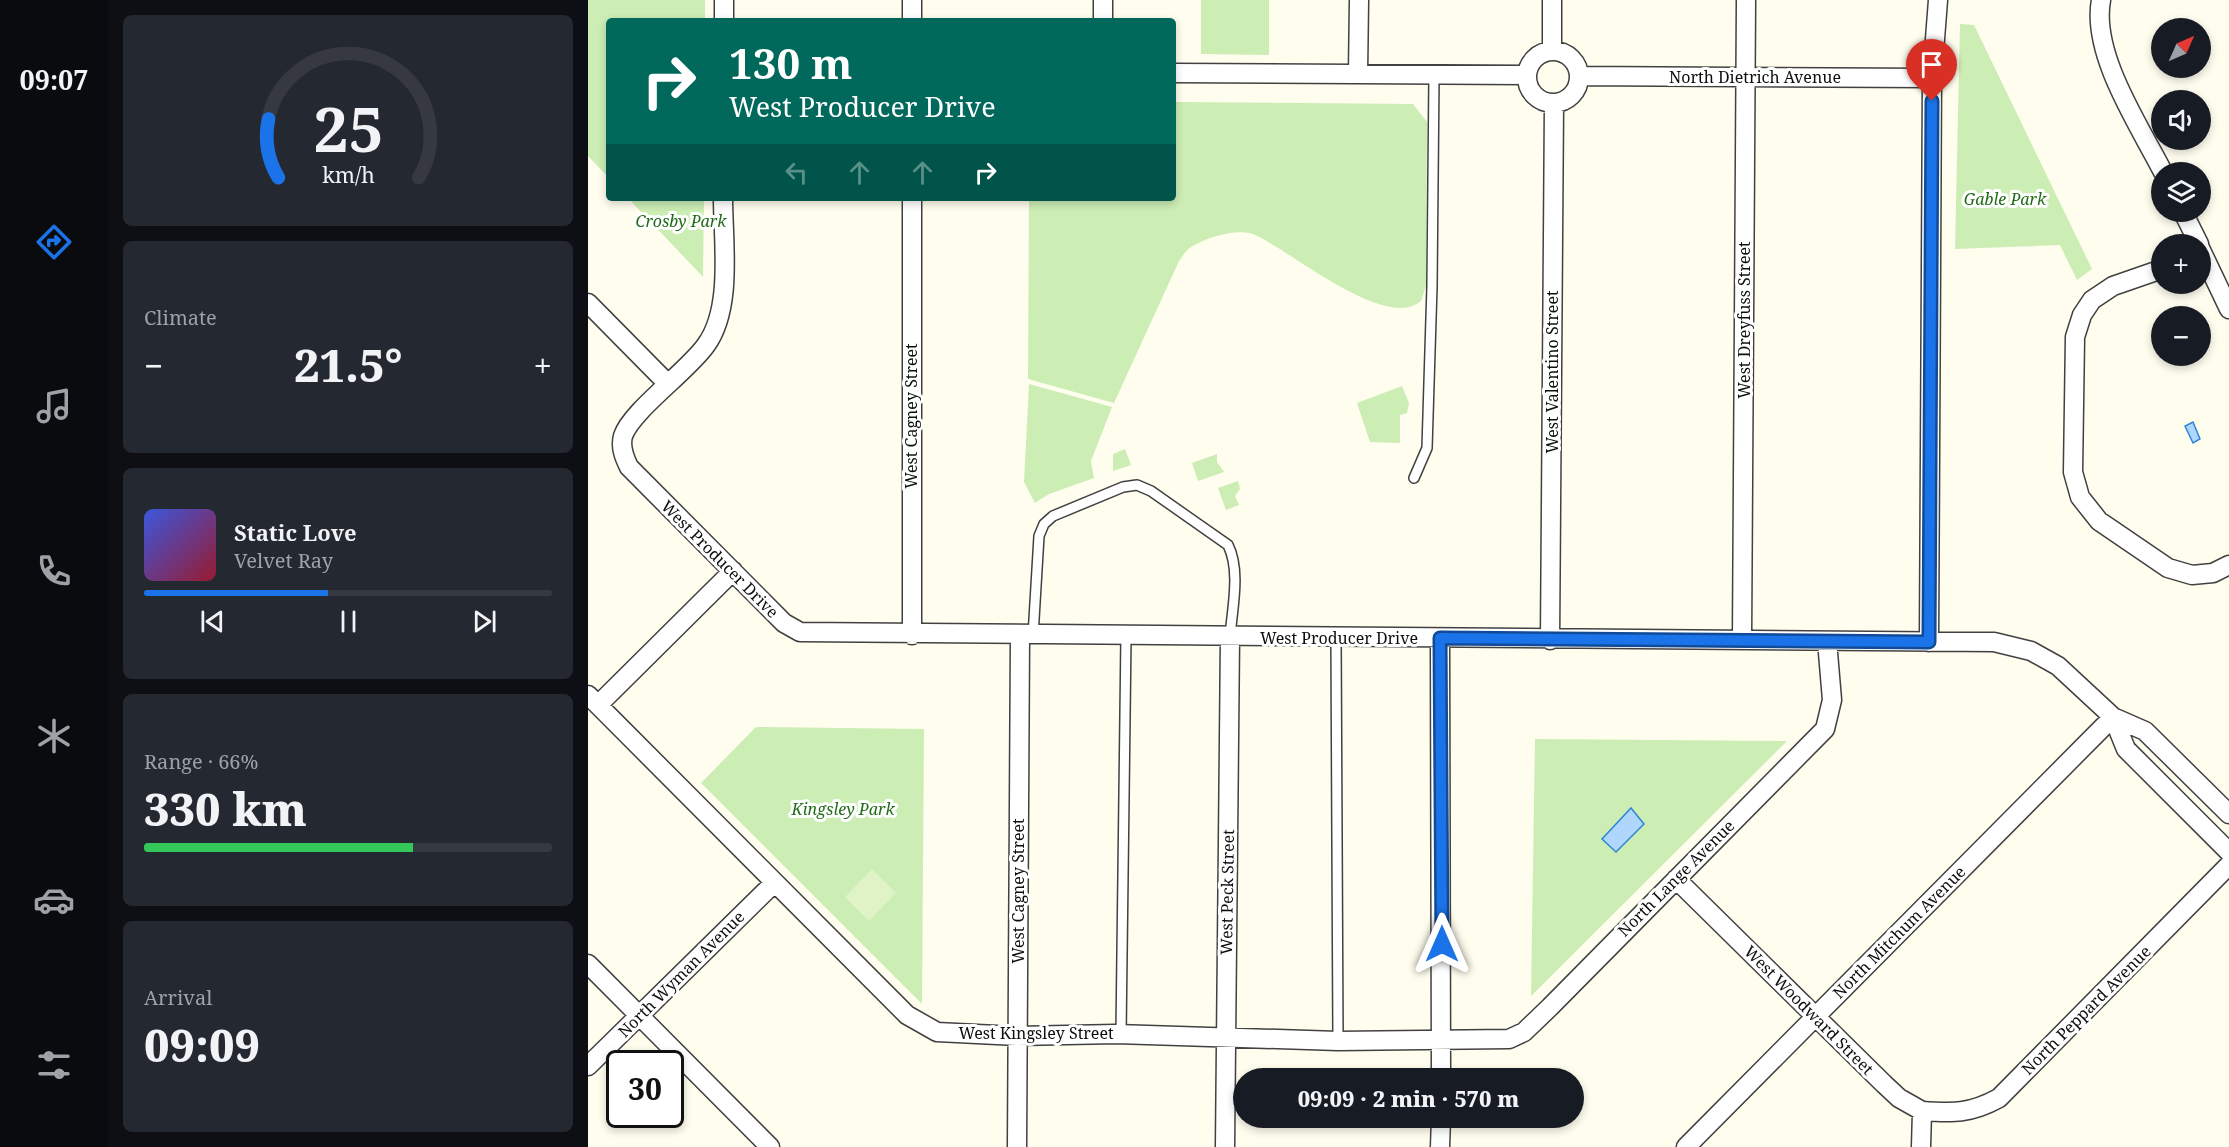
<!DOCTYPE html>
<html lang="en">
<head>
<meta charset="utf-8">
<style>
  :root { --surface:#171b24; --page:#242831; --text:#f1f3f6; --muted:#9ea1a6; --line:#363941; --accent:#1a73e8 }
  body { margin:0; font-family:"Noto Serif",serif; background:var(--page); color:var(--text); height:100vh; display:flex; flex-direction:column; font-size:22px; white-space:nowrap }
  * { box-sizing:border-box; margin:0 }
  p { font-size:20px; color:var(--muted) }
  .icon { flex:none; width:33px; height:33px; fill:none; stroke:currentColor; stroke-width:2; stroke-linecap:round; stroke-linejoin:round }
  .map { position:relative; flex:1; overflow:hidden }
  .sheet { display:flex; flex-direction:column; gap:15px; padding:15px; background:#0d0f14; width:480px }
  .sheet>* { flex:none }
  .top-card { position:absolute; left:18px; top:18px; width:570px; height:183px; border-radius:6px; box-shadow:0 3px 9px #0003; background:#00695c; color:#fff; overflow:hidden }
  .needle { width:39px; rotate:45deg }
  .buttons { position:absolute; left:1563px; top:18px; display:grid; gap:12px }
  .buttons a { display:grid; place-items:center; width:60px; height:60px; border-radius:50%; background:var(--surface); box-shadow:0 3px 9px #0003; font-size:30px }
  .speed { position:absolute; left:18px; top:1050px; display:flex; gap:12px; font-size:30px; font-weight:700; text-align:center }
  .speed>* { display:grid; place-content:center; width:78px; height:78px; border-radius:50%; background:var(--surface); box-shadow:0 3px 9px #0003; line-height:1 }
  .speed .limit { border:3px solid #111; border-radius:9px; background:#fff; color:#111 }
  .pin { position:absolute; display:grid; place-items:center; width:51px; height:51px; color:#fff; margin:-62px -26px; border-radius:50% 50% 50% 0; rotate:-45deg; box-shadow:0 0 6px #0007 }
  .pin .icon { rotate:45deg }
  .me { position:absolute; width:66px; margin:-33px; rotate:0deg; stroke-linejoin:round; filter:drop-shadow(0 0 4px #0008) }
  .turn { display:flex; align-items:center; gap:21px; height:126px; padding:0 24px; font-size:27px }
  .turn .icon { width:78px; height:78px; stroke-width:2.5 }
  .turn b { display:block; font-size:42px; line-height:51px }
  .lanes { display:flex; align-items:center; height:57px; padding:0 24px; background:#0003; justify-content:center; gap:30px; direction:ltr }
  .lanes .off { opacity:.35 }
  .big { font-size:45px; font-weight:800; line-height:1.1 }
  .sheet .tile { flex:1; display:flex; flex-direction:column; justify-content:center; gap:9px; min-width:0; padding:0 21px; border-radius:9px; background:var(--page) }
  .sheet .dial { align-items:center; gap:0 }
  .dial svg { height:156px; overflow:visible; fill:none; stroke:var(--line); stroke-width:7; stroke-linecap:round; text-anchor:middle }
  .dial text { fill:var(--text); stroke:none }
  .song { display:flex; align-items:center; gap:18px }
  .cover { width:72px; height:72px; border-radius:9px; background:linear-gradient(135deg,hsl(230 70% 55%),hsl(350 70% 35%)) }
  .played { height:6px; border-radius:3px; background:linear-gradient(90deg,var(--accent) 45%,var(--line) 45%) }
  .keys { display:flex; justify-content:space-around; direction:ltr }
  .heat { display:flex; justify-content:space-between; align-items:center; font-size:33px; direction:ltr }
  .charge { height:9px; border-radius:4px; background:linear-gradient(90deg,#34c759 66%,var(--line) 0) }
  .trip { position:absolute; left:645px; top:1068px; width:351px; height:60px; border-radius:30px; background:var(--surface); box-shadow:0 3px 9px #0003; font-weight:800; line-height:60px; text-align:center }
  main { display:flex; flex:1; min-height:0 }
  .tab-bar { display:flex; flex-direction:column; width:108px; justify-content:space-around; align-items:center; background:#090b0e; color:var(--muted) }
  .tab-bar .icon { width:42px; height:42px }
  .tab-bar .current { color:var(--accent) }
  .tab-bar b { font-size:27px; color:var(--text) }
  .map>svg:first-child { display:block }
</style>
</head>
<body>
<main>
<nav class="tab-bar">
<b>09:07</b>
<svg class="icon current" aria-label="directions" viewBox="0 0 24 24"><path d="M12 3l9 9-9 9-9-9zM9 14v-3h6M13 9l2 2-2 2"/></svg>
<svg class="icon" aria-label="music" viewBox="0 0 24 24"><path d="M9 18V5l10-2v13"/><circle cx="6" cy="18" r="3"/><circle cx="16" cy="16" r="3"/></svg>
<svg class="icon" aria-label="phone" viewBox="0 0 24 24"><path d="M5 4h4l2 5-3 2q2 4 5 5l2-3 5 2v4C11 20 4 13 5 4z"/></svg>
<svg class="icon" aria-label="climate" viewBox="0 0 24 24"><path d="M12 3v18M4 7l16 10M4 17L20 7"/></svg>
<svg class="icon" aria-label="car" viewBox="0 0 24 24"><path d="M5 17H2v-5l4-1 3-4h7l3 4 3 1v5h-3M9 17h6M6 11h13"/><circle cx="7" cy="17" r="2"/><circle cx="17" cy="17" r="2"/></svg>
<svg class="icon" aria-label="filters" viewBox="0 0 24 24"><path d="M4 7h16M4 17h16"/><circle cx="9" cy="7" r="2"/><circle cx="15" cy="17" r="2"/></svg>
</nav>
<section class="sheet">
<div class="tile dial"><svg viewBox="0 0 100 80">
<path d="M14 69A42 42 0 1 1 86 69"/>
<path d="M14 69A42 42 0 0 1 9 39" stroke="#1a73e8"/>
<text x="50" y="56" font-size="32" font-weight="700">25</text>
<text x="50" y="72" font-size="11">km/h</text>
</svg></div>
<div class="tile"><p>Climate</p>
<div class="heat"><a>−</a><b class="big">21.5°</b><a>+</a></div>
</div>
<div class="tile">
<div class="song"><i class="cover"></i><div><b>Static Love</b><p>Velvet Ray</p></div></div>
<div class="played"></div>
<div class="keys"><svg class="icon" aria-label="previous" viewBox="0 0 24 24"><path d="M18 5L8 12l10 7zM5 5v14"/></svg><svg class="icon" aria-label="pause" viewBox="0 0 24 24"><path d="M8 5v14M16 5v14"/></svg><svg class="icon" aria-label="next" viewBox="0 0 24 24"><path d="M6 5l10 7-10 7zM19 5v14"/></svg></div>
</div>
<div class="tile"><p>Range · 66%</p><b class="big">330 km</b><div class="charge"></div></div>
<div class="tile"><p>Arrival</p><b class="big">09:09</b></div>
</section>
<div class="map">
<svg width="1641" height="1147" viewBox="0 0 1641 1147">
  <rect width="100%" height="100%" fill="#fffdee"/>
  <!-- green -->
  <path fill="#ccedb4" d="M0,0H117V21H21V178L0,156Z
    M613,0H681V55L613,54Z
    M1372,24L1386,25L1504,269L1489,280L1472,245L1367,249Z
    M585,102L825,104L839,122L838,286L833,301C797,332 701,249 665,234C648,228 617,238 603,247C598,250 594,257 591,261L526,403L440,379L441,198H585Z
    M40,198H116L115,277Z
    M441,384L524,407L503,461L506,478L461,494L447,503L436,482Z
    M814,386L821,403L819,413L812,415V443L782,442L769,403Z
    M537,449L543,465L525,471V454Z
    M629,454V462L636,472L610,481L604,463Z
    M650,481L652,489L647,496L651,505L638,510L630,488Z
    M168,727L336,729L334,1004L113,783Z
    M947,739L1199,741L943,996Z"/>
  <!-- pitch -->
  <path fill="#e0f3c7" d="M284,869L308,893L281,921L257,897Z"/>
  <!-- water -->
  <path fill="#aed7fb" stroke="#2f85d8" stroke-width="1.5" d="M1605,422L1612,439L1605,443L1597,426Z
    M1043,808L1056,824L1028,852L1014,839Z"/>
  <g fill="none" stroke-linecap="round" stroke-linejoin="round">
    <defs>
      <path id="lane" d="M826,478L839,448L844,286L846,75
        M445,636L451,536L456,524L465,516L535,487L549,485L563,491L640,545C653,571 644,609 642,637
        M748,638L750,1041
        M533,1034L538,636"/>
      <path id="street" d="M1513,0C1503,54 1551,125 1575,172
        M136,21V0
        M324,21V0
        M515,21V0
        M964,51V0
        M939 77a26 26 0 1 1 52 0a26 26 0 1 1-52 0Z
        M585,73L939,75
        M770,74L771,0
        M991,76L1344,78
        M135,198C135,242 145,308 118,345C101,370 43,411 35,436C32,447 36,457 41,467L196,623L212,632L1406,642L1443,651L1470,666L1525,717L1557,731L1641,814
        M1595,212L1611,244
        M1612,248L1641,309
        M1574,269L1525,286L1504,300L1494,315L1487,337L1485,472L1492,497L1511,521L1580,568L1604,575L1625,573L1641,565
        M0,303L80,384
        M324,635V198
        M852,638L853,1078
        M962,640L966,103
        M1154,640L1158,0
        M1341,642L1344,78L1350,0
        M0,695L319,1015L349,1032L429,1036L528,1034L750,1041L921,1039L936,1032L962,1007L1237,729L1244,700L1239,641
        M10,705L145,571
        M1525,717L1538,749L1641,852
        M1088,879L1296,1084L1311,1098L1334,1111L1333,1147
        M0,964L182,1147
        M0,1066L186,883
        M1334,1111C1365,1113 1382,1114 1411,1098L1641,865
        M429,1147L432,636
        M637,1147L642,637
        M852,1147L853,1118
        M1098,1147L1525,717"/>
    </defs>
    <!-- lane casing -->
    <use href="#lane" stroke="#414141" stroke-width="12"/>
    <!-- street casing -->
    <use href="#street" stroke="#414141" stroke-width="21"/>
    <!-- lane -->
    <use href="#lane" stroke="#fff" stroke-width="9"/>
    <!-- street -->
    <use href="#street" stroke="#fff" stroke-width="18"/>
  </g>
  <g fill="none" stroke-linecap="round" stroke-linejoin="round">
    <defs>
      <path id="route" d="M854,944L852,638L1341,642L1344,101"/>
    </defs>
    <!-- route casing -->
    <use href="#route" stroke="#114b97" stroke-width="15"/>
    <!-- route -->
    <use href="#route" stroke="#1a73e8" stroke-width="10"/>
  </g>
  <g text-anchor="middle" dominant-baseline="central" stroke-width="6" stroke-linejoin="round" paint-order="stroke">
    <!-- street labels -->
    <g font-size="16" fill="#0e0e0e" stroke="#fff">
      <text x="1167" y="77">North Dietrich Avenue</text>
      <text transform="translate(1156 320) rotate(-90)">West Dreyfuss Street</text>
      <text transform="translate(964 372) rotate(-90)">West Valentino Street</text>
      <text transform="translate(323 416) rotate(-90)">West Cagney Street</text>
      <text transform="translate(132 559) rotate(45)">West Producer Drive</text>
      <text x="751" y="638">West Producer Drive</text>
      <text transform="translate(1088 878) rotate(-45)">North Lange Avenue</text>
      <text transform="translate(430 891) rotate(-90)">West Cagney Street</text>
      <text transform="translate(639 892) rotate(-89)">West Peck Street</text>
      <text transform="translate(1311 932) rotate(-45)">North Mitchum Avenue</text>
      <text transform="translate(93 974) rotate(-45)">North Wyman Avenue</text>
      <text transform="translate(1221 1010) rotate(45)">West Woodward Street</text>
      <text transform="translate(1498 1010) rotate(-45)">North Peppard Avenue</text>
      <text x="448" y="1033">West Kingsley Street</text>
    </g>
    <!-- park labels -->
    <g font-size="16" font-style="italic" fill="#226b18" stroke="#fff">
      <text x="1417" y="199">Gable Park</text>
      <text x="93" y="221">Crosby Park</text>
      <text x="255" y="809">Kingsley Park</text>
    </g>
  </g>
</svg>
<div class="buttons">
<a><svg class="needle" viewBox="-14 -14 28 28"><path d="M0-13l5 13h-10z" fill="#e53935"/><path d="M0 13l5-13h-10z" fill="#9ea1a6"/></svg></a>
<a><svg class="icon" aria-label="sound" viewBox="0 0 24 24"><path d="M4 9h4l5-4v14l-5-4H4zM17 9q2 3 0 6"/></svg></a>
<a><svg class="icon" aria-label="layers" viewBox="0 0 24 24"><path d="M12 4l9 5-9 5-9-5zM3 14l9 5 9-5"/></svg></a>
<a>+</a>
<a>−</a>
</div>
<div class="speed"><div class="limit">30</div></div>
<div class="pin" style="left:1344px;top:101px;background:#d93025"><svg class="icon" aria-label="arrive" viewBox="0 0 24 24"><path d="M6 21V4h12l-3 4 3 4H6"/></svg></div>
<svg class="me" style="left:854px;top:944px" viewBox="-20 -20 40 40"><path d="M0-17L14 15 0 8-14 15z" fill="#1a73e8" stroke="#fff" stroke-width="4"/></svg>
<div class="trip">09:09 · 2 min · 570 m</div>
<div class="top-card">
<div class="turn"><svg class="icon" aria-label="right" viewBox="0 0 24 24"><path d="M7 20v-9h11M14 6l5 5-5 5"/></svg><div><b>130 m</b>West Producer Drive</div></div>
<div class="lanes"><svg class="icon off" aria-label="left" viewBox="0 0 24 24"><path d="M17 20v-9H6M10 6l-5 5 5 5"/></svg><svg class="icon off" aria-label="ahead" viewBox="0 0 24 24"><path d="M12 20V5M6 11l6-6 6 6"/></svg><svg class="icon off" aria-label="ahead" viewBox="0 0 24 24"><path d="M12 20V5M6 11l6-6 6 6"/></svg><svg class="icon" aria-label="right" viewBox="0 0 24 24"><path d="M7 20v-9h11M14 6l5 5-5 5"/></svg></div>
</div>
</div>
</main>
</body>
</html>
